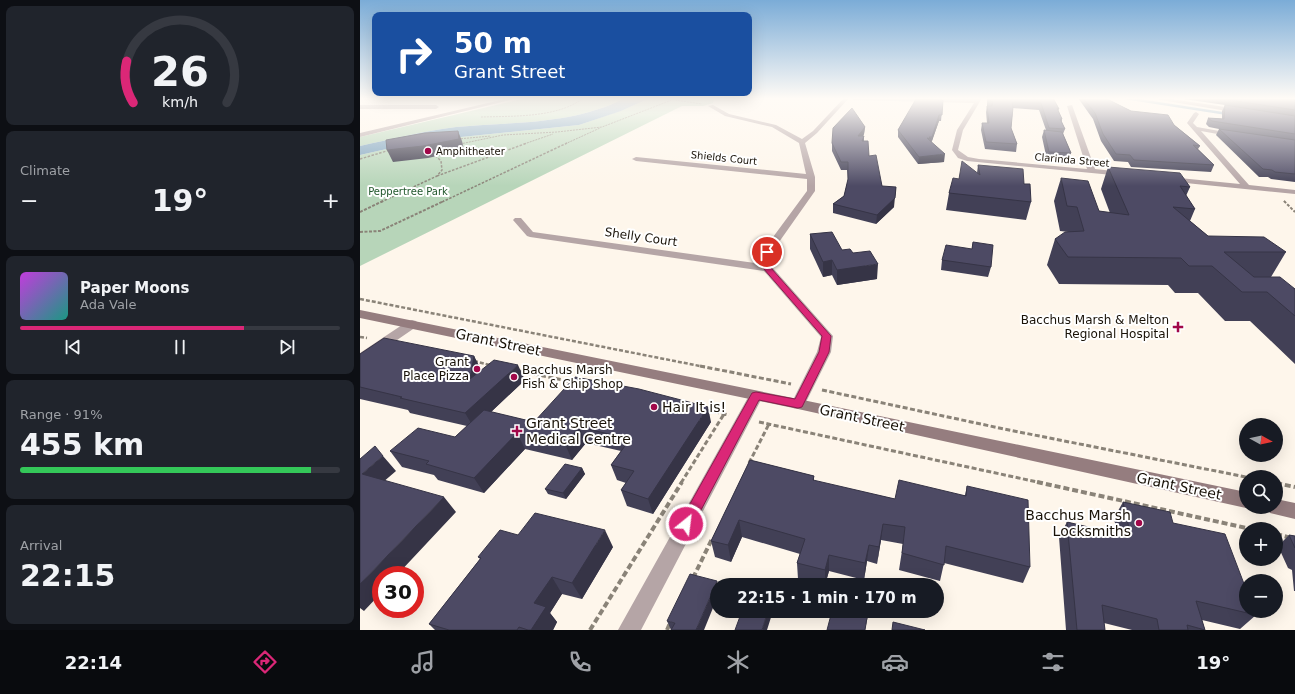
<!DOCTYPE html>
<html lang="en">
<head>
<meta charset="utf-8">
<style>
  :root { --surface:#171b24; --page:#20242c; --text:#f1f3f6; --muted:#9ea1a6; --line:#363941; --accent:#db2777 }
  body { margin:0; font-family:"DejaVu Sans",sans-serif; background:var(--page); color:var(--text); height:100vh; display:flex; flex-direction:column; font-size:15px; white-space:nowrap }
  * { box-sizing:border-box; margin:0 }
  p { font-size:13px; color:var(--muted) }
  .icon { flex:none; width:22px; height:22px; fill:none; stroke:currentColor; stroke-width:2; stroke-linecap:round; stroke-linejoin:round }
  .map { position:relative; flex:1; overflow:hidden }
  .details { display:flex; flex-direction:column; gap:6px; padding:6px; background:#0d0f14; width:360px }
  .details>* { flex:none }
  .guide { position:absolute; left:12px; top:12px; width:380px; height:84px; border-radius:8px; box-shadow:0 4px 16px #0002; background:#1a4fa0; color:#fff; overflow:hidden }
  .needle { width:26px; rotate:98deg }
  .controls { position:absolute; left:879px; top:418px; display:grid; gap:8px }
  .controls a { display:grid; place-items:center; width:44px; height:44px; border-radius:50%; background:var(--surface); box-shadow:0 4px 16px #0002; font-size:20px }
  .speed { position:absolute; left:12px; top:566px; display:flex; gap:8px; font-size:20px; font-weight:700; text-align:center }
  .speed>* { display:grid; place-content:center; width:52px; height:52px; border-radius:50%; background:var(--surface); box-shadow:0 4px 16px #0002; line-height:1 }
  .speed .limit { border:6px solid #d22; background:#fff; color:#111 }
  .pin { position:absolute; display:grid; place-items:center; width:34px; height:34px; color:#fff; margin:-17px; border:2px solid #fff; border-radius:50%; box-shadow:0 1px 4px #0007 }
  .me { position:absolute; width:44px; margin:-22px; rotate:29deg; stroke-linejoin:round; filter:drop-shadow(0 0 3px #0008) }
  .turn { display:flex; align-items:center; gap:14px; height:84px; padding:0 16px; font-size:18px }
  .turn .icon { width:52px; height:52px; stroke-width:2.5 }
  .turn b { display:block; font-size:28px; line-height:34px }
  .big { font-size:30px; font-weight:800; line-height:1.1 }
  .details .tile { flex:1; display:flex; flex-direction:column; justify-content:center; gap:6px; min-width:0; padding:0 14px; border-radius:8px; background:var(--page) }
  .details .dial { align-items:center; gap:0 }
  .dial svg { height:104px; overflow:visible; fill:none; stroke:var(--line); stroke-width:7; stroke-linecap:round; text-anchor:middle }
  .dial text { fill:var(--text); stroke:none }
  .song { display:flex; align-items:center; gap:12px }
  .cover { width:48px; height:48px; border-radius:6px; background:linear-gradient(135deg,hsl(290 70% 55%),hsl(170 70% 35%)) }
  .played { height:4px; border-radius:2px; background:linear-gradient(90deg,var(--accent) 70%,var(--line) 70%) }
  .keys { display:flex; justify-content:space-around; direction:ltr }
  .heat { display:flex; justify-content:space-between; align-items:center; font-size:22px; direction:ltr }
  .charge { height:6px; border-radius:3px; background:linear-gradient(90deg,#34c759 91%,var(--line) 0) }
  .trip { position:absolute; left:350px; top:578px; width:234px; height:40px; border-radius:20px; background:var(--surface); box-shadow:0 4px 16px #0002; font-weight:800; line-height:40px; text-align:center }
  .tabs { display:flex; height:64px; justify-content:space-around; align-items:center; background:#090b0e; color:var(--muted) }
  .tabs .icon { width:28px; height:28px }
  .tabs .active { color:var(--accent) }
  .tabs b { font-size:18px; color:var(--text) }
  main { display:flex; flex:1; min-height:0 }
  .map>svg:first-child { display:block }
</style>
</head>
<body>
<main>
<section class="details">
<div class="tile dial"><svg viewBox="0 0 100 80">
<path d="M14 69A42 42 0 1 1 86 69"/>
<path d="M14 69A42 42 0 0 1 9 37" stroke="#db2777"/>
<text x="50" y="56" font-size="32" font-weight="700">26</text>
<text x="50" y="72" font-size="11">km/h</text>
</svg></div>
<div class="tile"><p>Climate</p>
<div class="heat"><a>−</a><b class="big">19°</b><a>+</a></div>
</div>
<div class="tile">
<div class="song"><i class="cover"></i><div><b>Paper Moons</b><p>Ada Vale</p></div></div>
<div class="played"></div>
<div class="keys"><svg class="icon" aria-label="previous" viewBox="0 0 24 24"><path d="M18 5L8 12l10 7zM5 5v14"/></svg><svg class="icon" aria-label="pause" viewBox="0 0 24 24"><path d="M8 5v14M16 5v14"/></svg><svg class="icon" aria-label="next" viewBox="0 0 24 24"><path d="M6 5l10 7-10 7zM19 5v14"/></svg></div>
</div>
<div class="tile"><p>Range · 91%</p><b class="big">455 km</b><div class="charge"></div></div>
<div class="tile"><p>Arrival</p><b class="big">22:15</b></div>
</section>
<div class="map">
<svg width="935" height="630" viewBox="0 0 935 630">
  <rect width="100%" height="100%" fill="#fef6eb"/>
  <!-- green -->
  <path fill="#b7d5b9" d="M166,98H265C213,125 153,122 96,127C63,131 32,139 0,146V137Z
    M290,98H354L353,103L343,106H322L0,266V155L62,141L219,125L263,110Z"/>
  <!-- water -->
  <path fill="#79a1be" d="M265,98H290L261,111L219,125L62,141L0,155V146C32,139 63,131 96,127C153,122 213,125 265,98Z"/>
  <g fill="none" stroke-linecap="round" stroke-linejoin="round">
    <!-- stream -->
    <path stroke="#79a1be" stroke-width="2.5" d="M765,98L868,114"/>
    <!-- path-far5 -->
    <path stroke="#8a8378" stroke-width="1" stroke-dasharray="2 1" stroke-linecap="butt" d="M315,100L342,104
      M121,117C151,116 199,118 223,98
      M98,139L131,136
      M100,144L143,135L197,132L242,127L317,98
      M164,144L193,134
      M205,144L240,128"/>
    <!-- path-far4 -->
    <path stroke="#8a8378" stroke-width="1.5" stroke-dasharray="2.5 1.5" stroke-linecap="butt" d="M100,144L103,143
      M0,159L30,150
      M77,176L167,143
      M924,201L925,202
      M21,202L77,176L82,170L81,161L75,155
      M82,202L207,143"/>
    <!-- path-far3 -->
    <path stroke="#8a8378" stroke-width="2" stroke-dasharray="3 1.5" stroke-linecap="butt" d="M924,201L935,212
      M0,212L23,201
      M0,232L20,231L84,201"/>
    <!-- path-far2 -->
    <path stroke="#8a8378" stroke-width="2.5" stroke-dasharray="4 2" stroke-linecap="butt" d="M0,299L345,367
      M0,337L7,338
      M114,361L130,365"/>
    <!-- path-far1 -->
    <path stroke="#8a8378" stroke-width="3" stroke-dasharray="5 2.5" stroke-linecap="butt" d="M340,366L431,384
      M159,371L213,382
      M462,390L644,429L886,477
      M347,410L369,415
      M399,422L682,483
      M389,463L409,424
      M321,483L364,414
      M916,483H918"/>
    <!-- path -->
    <path stroke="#8a8378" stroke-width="4" stroke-dasharray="6 3" stroke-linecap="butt" d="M677,482L891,529
      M916,483L935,487
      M916,534L935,539
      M333,578L352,539
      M230,630L322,482
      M307,630L310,623"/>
    <!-- lane -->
    <path fill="#b5a5a6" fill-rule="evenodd" d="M149,98H158L0,137V133Z"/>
    <!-- street -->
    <path fill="#b5a5a6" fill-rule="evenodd" d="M484,98H489L457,133L445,143L455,177V191L412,252V267L473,336L471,352L443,408L438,409L433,408L431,404L457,352L461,337L404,271L170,237L167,236L153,220L155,218H161L173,232L402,264V252L447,191V179L276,161L272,159L276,157L446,174L439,143L412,127L365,116L348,106L353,105L369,114L416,125L442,139L453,131Z
      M491,98H622L603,130L598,150L608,157L619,159L727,169L707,106L712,105L735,169L763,172L767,174L763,176L607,161L598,158L592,150L597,130L614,103L493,100Z
      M789,98H804L879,109L882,111L879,113Z
      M0,105H76L79,107L76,109H0Z
      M836,112L839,114L833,123L837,127L876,134V136L874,137L841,131L889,185L935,190V194L806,181L805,179L809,177L880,184L827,123L834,113Z
      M52,320L56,321L58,324L56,327L5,362L0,363V353L48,321Z
      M396,391L401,392L403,396L281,630H258L391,392Z"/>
    <!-- secondary -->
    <path fill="#957d7f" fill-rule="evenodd" d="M0,310L438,399L886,492V507H888L886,508L438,409L0,318Z
      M916,499L935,503V519L910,513L907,507H916Z"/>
  </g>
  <!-- wall -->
  <path fill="#424056" d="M627,98H693L699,109L698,111L702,119V122L705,129L703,134L711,153L709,161L687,160L682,137L684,130H686L679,110L653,108L651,128L657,144L656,152L625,149L621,130L622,123H627L626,112L627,106Z
    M718,98H745L771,111L814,125L840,146L838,149L854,165L851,172L771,167L768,162L754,161L741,141L733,119Z
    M817,98H935V182L911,179L908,177H899L856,135L859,129L849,127L846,124L848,118L862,119V111L865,105Z
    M583,100L581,121H579L571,143L584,162L558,164L538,137V130Z
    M505,127L504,134L503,136H504V141L509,156L522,186L534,207L516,224L473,213V204L484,196L488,180L487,170H481L472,151V143Z
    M618,165L664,184L671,202L666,220L586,210L589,193L599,179L617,173Z
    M748,167L830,187L826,196L835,209L830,221L848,236L926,252L911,277L935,289V364L890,321H865L838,293H815L808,285L699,284L687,265L695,239L709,232L700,231L694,201L701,178L739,211L750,213L741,189Z
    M450,234L482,250L493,253L517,279L477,285L472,275L463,277L450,249Z
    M613,242L631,267L628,277L581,270L582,260L612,249Z
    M0,354L114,356L121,370L165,380L131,412L174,422H351L293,514L267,506L261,490L266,483L257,480L251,465L261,451L226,443L212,460L165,449L124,493L78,480L74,475L42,467L30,451L95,437L107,426L50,413L48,410L0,399Z
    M390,460L454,476V481L535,499L605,495L607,486L670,567L663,583L584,563L580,581L539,570L543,544L521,540L517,564L507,561L504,580L469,571L465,585H461L438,579L437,563L440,554L382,537L371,562L355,557L351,541Z
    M222,468L225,474L206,499L188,494L185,489Z
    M763,502L813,523L896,615L880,629L842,620L845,630H772L744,623L745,630H706L699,537L707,522L757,534L754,518Z
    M158,535L253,547L222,599L202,594L190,613L197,622L193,630H75L69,624L120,559L118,557Z
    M929,535L935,536V591H934L932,570L928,568L918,546Z
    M307,621L344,630H311Z"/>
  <!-- shaded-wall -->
  <path fill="#363446" d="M579,115V121L571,144L572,137Z
    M505,127L504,134L498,144V136Z
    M98,131L102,141L104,150L68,158L33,162L27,150Z
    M585,154L584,162L558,164L559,157Z
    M536,187L534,207L516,224L517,215Z
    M472,260V275L463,277V262Z
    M518,264L517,279L477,285V270Z
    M114,356L121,370L110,379Z
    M158,365L165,380L114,428L105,413Z
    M348,407L351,422L293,514L288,499Z
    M219,427L226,443L212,460L205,444Z
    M157,433L165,449L124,493L114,478Z
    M23,456L36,471L15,489L2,474Z
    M222,468L225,474L206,499L203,493Z
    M84,497L96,512L37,575H21V593L4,611L0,608V584Z
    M379,520L382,537L371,562L368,545Z
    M523,524L521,540L517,564L519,547Z
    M245,530L253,547L222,599L212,583Z
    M509,545L507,561L504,580L505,563Z
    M469,555V571L465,585V570Z
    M192,577L202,594L190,613L197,622L193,630H171L174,603Z
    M357,581L358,585H357V598L344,630H336Z
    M408,611H413L407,630H402Z
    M508,611H509L505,630Z"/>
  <!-- building -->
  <path fill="#4d4a64" stroke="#363446" d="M628,98H693L699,109L697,108L702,119H700L705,129L689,128L681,103L652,102L653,107L651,128L657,144L626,142L622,123H629L627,106H632L633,101H628Z
    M723,98H745L771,111L808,115L814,125L840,146L833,145L854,165L774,160L770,155L756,154L743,134L735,113Z
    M856,98H935V110Z
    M556,99L583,100L582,115H579L572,137H569L571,139L567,138L585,154L559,157L538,130Z
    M865,105L935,116V134L852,121L848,118L864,119Z
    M492,108L505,127L498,136H504L502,141H508L509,156L516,155L522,186L536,187L535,198L517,215L473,204L484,196L488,179V162H481L472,143L473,128Z
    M859,129L935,140V174L915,172L912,170L903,169Z
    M684,130L702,132L711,153L689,152Z
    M98,131L99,139L63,146L27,150L26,140L65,133Z
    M602,161L620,175L618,165L663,169L664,184H670L671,202L589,193L593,178L599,179Z
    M748,167L820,173L830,187L820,186L835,209L813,207L848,236L904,237L926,252H864L894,277H920L935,289V316L907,292H882L852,266H829L821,258L708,257L695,239L705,232L724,231L717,207L707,206L701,178L728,181L739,211L769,215Z
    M472,232L482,250L490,249L493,253L510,251L518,264L477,270L472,260L463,262L450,234Z
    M613,242L633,245L631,267L582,260L586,245L612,249Z
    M24,338L114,356L110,379L134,360L158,365L105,413L40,398L42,397L0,387V354Z
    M215,377L279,389L348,407L288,499L261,490L274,471L251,465L270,439L219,427L205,444L157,433L114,478L66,464L69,461L30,451L58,428L95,437L124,410L174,422Z
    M15,446L23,456L2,474L84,497L0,584V459Z
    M390,460L454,476L453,480L535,499L539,480L606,496L607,486L668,500L670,567L586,546L584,565L542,553L545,527L523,524L519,547L509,545L505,563L469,555L465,570L437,563L445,539L379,520L368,545L351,541Z
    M205,464L222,468L203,493L185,489Z
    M763,502L810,512L813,523L865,534L886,589V611H894L896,615L836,601L845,630L827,625L828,630H799L797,619L742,605L745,630H717L707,522L771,537Z
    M175,513L245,530L212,583L192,577L174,603L186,607L171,630H168L159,627L157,630H89L69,624L121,558L118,557L140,530L158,535Z
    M929,535L935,536V548Z
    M330,574L357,581L336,630H311L315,623L307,621Z
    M382,611H408L402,630H375Z
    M472,611H508L505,630H467Z
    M533,622L565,630H532Z"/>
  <!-- sky -->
  <linearGradient id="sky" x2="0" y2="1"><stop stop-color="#7bacd7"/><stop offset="0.53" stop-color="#fffbf6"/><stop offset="1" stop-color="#fffbf6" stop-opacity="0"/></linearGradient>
  <rect width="935" height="186" fill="url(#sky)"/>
  <!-- route -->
  <path fill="#db2777" stroke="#8e194d" d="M405,250H407L411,252V268L471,336L469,352L442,407L438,408L399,400L331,529L326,531L321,529L319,524L321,520L392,393L396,392L435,399L459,352L462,336L403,268Z"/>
  <!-- markers -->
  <g fill="#a10749" stroke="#fff" stroke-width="1.5">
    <circle cx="68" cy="151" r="4"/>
    <path d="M816 321h4v4h4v4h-4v4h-4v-4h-4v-4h4z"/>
    <circle cx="117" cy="369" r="4"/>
    <circle cx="154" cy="377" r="4"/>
    <circle cx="294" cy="407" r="4"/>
    <path d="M155 425h4v4h4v4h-4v4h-4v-4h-4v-4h4z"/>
    <circle cx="779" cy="523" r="4"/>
  </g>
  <g text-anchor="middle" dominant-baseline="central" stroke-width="4" stroke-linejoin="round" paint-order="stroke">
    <!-- far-poi labels -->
    <g font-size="10" fill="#191208" stroke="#fff" text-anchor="start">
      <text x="76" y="151">Amphitheater</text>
    </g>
    <!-- far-street labels -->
    <g font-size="10" fill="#191208" stroke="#fff">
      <text transform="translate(364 158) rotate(6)">Shields Court</text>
      <text transform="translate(712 160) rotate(5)">Clarinda Street</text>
    </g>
    <!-- far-park labels -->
    <g font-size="10" fill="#20562b" stroke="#fff">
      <text x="48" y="191">Peppertree Park</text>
    </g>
    <!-- street labels -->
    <g font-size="12" fill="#191208" stroke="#fff">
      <text transform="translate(281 237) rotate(8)">Shelly Court</text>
    </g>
    <!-- poi labels -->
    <g font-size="12" fill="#191208" stroke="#fff" text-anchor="end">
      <text x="809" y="320">Bacchus Marsh &amp; Melton<tspan x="809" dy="14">Regional Hospital</tspan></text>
      <text x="109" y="362">Grant<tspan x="109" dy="14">Place Pizza</tspan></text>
      <text x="162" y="370" text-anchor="start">Bacchus Marsh<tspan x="162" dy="14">Fish &amp; Chip Shop</tspan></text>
    </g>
    <!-- near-street labels -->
    <g font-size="14" fill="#191208" stroke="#fff">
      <text transform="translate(138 342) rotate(12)">Grant Street</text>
      <text transform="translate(502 418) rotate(12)">Grant Street</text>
      <text transform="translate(819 486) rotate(12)">Grant Street</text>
    </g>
    <!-- near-poi labels -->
    <g font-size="14" fill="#191208" stroke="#fff" text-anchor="start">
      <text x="302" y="407">Hair It is!</text>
      <text x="166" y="423">Grant Street<tspan x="166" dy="16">Medical Centre</tspan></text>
      <text x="771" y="515" text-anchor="end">Bacchus Marsh<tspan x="771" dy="16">Locksmiths</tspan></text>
    </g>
  </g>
</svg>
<div class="controls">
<a><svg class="needle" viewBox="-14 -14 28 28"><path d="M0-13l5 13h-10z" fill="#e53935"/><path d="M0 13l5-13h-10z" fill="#9ea1a6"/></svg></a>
<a><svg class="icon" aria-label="search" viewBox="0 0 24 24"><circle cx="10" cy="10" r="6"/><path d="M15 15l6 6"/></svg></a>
<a>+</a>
<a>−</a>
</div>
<div class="speed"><div class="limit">30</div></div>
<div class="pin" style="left:407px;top:252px;background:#d93025"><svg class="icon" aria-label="arrive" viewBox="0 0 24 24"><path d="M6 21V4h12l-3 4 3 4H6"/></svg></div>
<svg class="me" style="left:326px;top:524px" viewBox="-20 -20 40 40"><circle r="17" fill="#db2777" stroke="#fff" stroke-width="3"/><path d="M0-11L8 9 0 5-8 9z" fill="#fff"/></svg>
<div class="trip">22:15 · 1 min · 170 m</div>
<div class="guide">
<div class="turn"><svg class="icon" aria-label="right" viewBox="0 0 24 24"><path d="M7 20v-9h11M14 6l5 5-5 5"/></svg><div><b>50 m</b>Grant Street</div></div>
</div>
</div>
</main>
<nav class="tabs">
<b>22:14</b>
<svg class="icon active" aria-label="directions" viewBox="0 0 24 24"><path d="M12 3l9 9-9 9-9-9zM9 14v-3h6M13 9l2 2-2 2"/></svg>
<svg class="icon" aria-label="music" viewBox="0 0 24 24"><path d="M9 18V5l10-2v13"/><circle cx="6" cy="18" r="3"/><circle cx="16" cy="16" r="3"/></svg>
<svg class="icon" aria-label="phone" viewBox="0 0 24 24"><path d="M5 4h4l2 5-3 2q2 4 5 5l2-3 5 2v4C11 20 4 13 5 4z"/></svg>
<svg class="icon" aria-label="climate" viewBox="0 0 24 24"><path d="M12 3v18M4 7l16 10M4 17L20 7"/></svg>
<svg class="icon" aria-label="car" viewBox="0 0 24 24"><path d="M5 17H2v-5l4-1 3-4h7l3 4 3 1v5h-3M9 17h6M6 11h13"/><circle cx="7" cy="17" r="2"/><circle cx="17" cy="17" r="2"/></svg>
<svg class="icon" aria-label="filters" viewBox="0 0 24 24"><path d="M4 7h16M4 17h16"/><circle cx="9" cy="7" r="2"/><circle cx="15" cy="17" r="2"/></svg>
<b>19°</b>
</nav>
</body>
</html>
